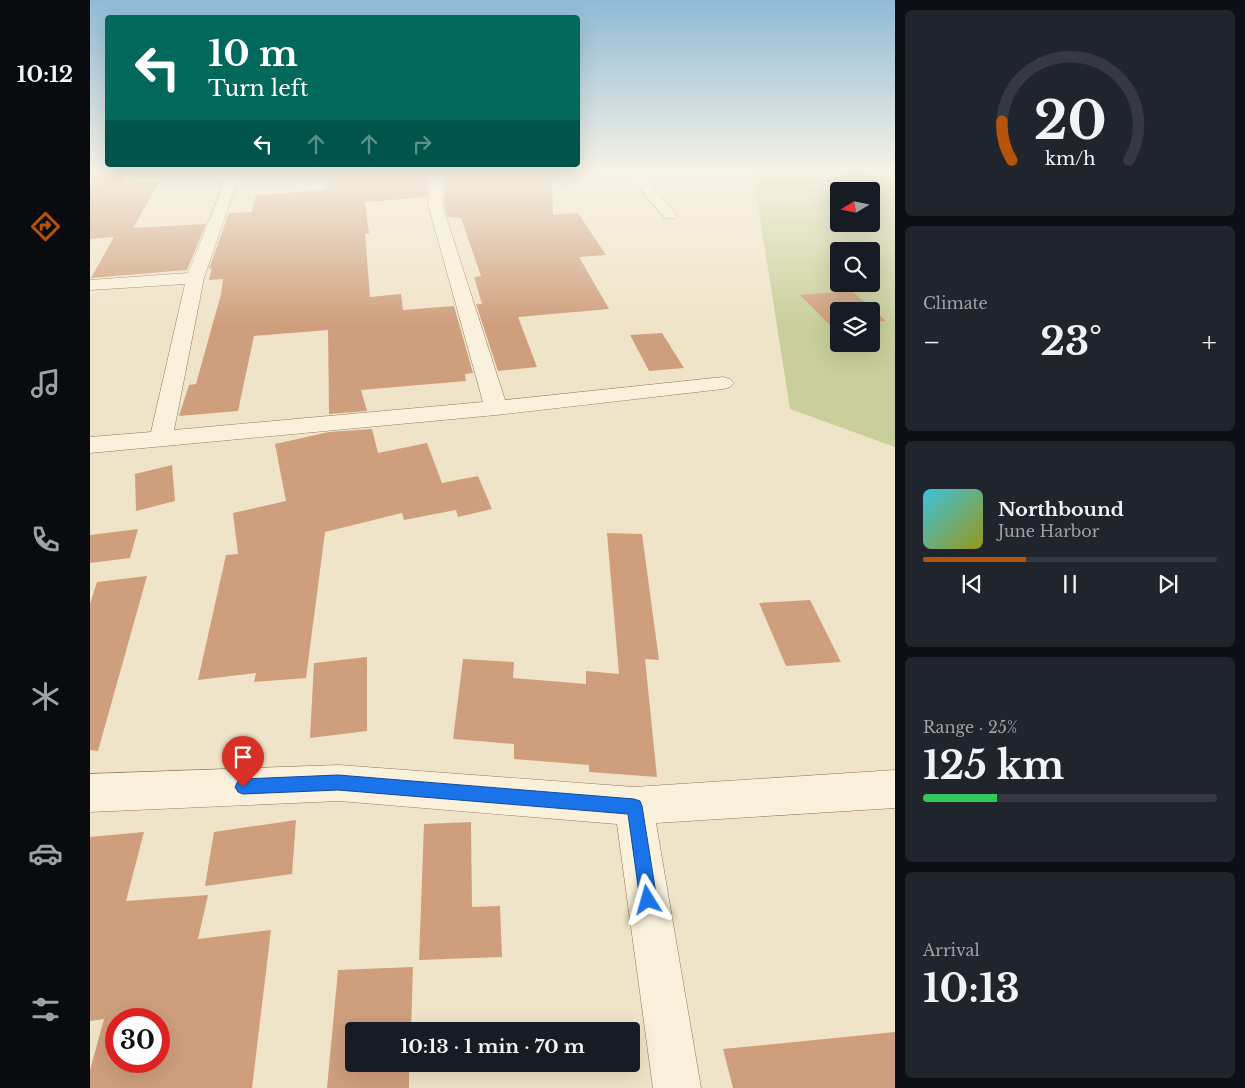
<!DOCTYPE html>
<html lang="en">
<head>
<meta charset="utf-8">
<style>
  :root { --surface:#171b24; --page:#20242c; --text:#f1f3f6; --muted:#9ea1a6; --line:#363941; --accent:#b45309 }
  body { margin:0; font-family:"Libre Baskerville",serif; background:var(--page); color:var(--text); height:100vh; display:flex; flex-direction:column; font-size:19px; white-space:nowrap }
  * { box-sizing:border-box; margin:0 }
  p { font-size:16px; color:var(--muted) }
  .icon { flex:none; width:28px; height:28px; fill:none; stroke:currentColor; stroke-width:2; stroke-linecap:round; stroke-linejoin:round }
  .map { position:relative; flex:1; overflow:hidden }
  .side { display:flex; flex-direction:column; gap:10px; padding:10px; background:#0d0f14; width:350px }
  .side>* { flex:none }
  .hud { position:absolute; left:15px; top:15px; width:475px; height:152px; border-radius:5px; box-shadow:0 5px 20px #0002; background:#00695c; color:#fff; overflow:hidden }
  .needle { width:32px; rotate:260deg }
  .fabs { position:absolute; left:740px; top:182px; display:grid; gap:10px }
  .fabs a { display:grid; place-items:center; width:50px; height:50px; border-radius:5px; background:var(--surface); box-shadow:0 5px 20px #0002; font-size:25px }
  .speed { position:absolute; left:15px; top:1008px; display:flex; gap:10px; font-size:25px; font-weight:700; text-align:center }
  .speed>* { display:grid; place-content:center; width:65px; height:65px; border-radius:50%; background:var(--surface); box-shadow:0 5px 20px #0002; line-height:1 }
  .speed .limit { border:8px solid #d22; background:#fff; color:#111 }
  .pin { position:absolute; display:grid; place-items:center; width:42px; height:42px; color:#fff; margin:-51px -21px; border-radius:50% 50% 50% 0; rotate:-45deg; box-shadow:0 0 5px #0007 }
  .pin .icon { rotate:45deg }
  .me { position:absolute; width:55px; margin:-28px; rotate:352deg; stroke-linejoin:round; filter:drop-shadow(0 0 4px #0008) }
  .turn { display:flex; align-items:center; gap:18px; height:105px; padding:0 20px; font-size:22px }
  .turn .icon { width:65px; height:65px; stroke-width:2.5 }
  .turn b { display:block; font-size:35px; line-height:42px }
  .lanes { display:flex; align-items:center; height:48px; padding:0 20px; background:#0003; justify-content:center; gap:25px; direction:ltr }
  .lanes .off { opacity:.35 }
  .big { font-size:38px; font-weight:800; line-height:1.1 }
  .side .tile { flex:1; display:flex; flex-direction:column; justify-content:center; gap:8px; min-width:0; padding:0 18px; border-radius:8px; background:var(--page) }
  .side .dial { align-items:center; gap:0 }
  .dial svg { height:130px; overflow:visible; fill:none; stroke:var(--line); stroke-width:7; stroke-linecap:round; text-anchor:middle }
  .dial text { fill:var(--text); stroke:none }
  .song { display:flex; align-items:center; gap:15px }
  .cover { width:60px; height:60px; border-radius:8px; background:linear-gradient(135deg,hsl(190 70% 55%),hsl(60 70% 35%)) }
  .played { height:5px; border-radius:2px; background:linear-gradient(90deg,var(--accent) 35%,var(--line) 35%) }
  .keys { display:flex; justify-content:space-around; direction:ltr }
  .heat { display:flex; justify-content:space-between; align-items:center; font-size:28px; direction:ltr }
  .charge { height:8px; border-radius:4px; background:linear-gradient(90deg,#34c759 25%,var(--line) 0) }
  .trip { position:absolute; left:255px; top:1022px; width:295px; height:50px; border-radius:5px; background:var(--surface); box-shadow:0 5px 20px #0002; font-weight:800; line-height:50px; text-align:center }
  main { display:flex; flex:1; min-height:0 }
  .menu { display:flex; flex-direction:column; width:90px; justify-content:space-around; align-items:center; background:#090b0e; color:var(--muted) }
  .menu .icon { width:35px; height:35px }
  .menu .current { color:var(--accent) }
  .menu b { font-size:22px; color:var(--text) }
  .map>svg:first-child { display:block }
</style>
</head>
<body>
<main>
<nav class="menu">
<b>10:12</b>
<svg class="icon current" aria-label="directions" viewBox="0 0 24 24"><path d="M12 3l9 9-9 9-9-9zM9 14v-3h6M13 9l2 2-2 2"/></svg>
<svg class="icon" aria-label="music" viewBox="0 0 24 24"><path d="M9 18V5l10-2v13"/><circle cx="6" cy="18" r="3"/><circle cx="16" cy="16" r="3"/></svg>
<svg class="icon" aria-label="phone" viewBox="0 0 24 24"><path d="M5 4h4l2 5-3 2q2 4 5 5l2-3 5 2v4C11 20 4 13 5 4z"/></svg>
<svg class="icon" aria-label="climate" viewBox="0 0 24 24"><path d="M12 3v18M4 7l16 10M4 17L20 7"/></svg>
<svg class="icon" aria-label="car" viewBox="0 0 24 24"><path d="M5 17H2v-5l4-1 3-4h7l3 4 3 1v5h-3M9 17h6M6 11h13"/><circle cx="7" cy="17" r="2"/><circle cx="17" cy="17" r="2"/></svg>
<svg class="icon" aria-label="filters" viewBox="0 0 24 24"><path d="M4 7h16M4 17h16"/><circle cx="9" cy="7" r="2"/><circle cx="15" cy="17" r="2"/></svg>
</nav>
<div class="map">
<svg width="805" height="1088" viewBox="0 0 805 1088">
  <rect width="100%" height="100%" fill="#f0e4c8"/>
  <!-- green -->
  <path fill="#c9cf9b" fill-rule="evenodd" d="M663,173H805V447L700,409ZM749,191H781V224H749ZM749,251H781V284H749ZM749,311H781V344H749Z"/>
  <!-- building -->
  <path fill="#cf9f7d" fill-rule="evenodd" d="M39,173L32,184L69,182L43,228L116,224L97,270L1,278L24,237L0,239V174Z
    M239,173H337V197L275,202L279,234H275L280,297L311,294L313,310L364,306L383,373L375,374L376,381L271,390L277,411L239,414L238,330L164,336L148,411L89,416L99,385L106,384L131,294L133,279L119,280L122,268L119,269L139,213L162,212L166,195L237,190Z
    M353,173H462L463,215L488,213L516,255L489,257L519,309L428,317L447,367L408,371L386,304H392L384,277L391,276L371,218L358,217L354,204L356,184Z
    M762,291L796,321L781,322V311H749V325H740L710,295Z
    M572,333L594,368L559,371L540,335Z
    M282,429L288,453L337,443L352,483L388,476L402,509L368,517L366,510L314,520L312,513L235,532L216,678L164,682L166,673L108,680L136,555L148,554L143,513L196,501L185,444L239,432Z
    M82,465L85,501L46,511L45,474Z
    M48,529L40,558L0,563V535Z
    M517,533L552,534L569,660L555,659L567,777L499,772V765L424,759V744L363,739L373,659L424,662L423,678L496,684V671L529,674Z
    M57,576L8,751L0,750V604L7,582Z
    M720,600L751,662L696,666L669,603Z
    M277,657V731L220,738L224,663Z
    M206,820L202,874L115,886L124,832Z
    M381,822L382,907L410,906L412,957L329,960L334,824Z
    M54,832L36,901L118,895L108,939L181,930L162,1088H0V1070L14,1019L0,1021V837ZM26,1019H69V1061H26Z
    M323,967L321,1031H264V1064H319V1088H237L248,970Z
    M805,1032V1088H643L633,1049Z"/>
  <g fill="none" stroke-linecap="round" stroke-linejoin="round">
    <defs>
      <path id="minor" d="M138,173H150L114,278L84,430L393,402L338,204L340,184L339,173H351L354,184L352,204L415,400L633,377L640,379L644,383L640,387L633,389L406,415L0,453V437L61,432L95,284L0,290V280L98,273Z
        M536,173H549L585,212L587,215L585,218H575Z
        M249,765L544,787L805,770V808L566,823L611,1088H563L527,824L249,801L0,812V774Z"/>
    </defs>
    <!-- minor casing -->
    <use href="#minor" stroke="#8d765c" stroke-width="1"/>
    <!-- minor -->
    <use href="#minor" fill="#faf1dc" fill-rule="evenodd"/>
  </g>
  <!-- sky -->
  <linearGradient id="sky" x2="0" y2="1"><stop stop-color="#8fbad6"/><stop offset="0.53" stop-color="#f8f3e6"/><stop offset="1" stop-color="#f8f3e6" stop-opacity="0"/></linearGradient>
  <rect width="805" height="325" fill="url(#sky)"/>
  <!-- route -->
  <path fill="#1a73e8" stroke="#114b97" d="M248,775L544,799L550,801L552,806L567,900L565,906L558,909L552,906L550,900L538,814L248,790L153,794L148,792L145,787L148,781L153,779Z"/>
</svg>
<div class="fabs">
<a><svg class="needle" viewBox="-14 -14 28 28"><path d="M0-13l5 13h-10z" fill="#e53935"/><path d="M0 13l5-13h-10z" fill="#9ea1a6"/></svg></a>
<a><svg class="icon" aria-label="search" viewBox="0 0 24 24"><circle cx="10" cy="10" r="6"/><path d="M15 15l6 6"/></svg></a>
<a><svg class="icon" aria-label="layers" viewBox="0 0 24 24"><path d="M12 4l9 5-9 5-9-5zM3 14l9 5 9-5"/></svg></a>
</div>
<div class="speed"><div class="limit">30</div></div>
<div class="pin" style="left:153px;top:787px;background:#d93025"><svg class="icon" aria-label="arrive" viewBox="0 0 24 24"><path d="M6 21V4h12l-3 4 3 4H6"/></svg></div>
<svg class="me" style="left:558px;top:900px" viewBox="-20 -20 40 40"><path d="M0-17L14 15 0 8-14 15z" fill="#1a73e8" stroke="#fff" stroke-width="4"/></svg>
<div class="trip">10:13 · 1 min · 70 m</div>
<div class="hud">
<div class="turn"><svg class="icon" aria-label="left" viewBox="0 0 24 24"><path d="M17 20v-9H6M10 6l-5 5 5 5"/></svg><div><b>10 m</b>Turn left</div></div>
<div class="lanes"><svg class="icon" aria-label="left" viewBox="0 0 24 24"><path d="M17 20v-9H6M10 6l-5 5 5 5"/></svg><svg class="icon off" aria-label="ahead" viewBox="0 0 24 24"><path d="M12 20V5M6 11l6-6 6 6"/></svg><svg class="icon off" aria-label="ahead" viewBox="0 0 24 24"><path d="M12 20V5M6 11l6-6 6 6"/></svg><svg class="icon off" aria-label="right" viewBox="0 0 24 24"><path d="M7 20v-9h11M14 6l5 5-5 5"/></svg></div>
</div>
</div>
<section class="side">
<div class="tile dial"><svg viewBox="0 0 100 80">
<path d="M14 69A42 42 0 1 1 86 69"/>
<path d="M14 69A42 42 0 0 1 8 45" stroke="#b45309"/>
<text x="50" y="56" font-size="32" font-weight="700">20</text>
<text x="50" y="72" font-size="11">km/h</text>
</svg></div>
<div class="tile"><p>Climate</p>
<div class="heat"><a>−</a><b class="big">23°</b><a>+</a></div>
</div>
<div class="tile">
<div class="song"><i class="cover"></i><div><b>Northbound</b><p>June Harbor</p></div></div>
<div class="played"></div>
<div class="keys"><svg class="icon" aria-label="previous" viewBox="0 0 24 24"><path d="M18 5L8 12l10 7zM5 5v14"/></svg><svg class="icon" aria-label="pause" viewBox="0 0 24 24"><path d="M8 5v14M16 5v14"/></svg><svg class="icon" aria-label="next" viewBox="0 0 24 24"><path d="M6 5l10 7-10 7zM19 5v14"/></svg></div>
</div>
<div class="tile"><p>Range · 25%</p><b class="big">125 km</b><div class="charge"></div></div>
<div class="tile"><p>Arrival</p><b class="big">10:13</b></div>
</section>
</main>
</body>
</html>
